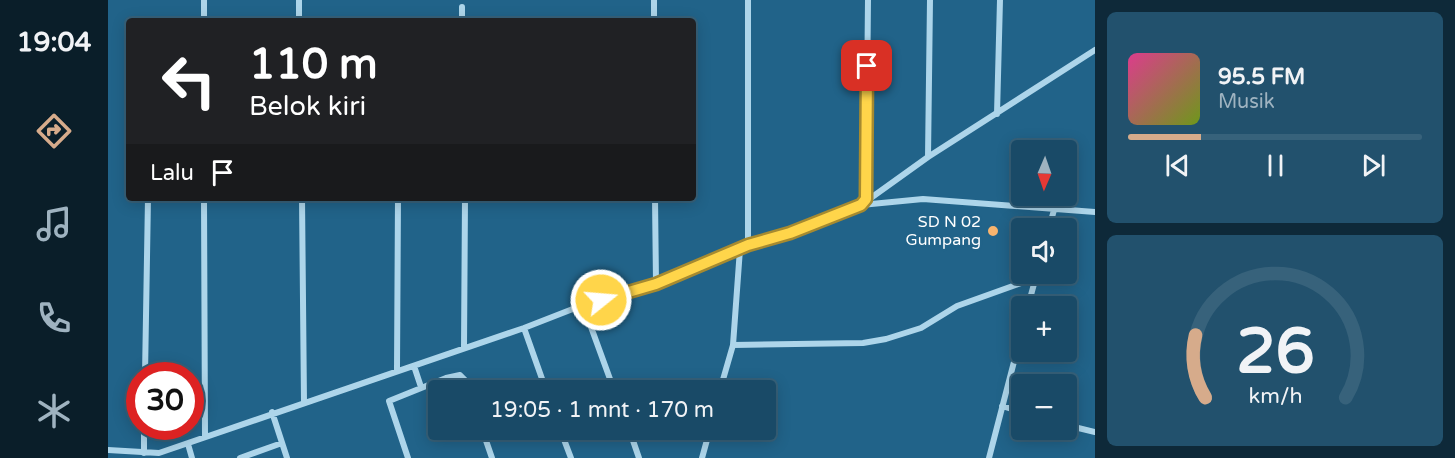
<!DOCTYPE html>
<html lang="id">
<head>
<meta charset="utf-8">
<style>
  :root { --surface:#194a67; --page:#22516d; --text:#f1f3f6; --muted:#9fb3c0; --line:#37627b; --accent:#d6ab8b }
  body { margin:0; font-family:"Varela Round",sans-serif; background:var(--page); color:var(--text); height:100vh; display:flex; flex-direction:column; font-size:22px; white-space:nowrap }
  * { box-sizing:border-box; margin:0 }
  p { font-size:20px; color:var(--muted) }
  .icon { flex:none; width:33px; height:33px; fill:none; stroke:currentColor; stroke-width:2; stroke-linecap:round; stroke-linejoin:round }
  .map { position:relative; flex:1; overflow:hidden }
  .panel { display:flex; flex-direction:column; gap:12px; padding:12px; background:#0e2939; width:360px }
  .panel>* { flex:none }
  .banner { position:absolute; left:18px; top:18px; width:570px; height:183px; border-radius:6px; box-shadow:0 3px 15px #0003,0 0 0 2px var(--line); background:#202124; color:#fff; overflow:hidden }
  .needle { width:39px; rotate:182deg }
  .buttons { position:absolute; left:903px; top:140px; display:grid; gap:12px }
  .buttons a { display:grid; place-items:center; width:66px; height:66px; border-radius:6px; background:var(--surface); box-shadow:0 3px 15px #0003,0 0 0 2px var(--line); font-size:30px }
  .speed { position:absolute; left:18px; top:362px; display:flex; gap:12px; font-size:30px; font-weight:700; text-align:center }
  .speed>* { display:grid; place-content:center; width:78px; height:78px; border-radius:50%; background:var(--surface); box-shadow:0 3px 15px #0003,0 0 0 2px var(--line); line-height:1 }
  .speed .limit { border:9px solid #d22; background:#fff; color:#111 }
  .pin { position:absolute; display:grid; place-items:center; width:51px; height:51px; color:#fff; margin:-26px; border-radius:12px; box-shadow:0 3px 9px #0006 }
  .me { position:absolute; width:66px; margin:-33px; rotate:73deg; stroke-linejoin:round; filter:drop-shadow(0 0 4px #0008) }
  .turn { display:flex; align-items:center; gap:21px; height:126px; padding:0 24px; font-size:27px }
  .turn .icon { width:78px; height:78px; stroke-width:2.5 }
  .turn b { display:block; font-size:42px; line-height:51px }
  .then { display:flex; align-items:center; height:57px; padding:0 24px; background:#0003; gap:12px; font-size:22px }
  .panel .card { flex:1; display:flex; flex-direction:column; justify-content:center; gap:9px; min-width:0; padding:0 21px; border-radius:9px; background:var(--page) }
  .panel .dial { align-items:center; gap:0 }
  .dial svg { height:156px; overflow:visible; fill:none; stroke:var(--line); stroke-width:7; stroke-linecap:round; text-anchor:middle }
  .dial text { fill:var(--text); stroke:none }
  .song { display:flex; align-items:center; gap:18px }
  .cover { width:72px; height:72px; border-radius:9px; background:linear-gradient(135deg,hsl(330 70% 55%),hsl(80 70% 35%)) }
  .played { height:6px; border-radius:3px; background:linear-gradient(90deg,var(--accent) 25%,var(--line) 25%) }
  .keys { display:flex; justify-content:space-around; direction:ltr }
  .trip { position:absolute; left:320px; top:380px; width:348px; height:60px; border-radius:6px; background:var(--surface); box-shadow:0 3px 15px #0003,0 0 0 2px var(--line); font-weight:600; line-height:60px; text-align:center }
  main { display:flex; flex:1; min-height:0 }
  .menu { display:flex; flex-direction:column; width:108px; justify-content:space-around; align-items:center; background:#0a1e29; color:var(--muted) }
  .menu .icon { width:42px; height:42px }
  .menu .on { color:var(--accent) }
  .menu b { font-size:27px; color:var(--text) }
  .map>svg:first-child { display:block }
</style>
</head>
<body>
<main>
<nav class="menu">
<b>19:04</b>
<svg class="icon on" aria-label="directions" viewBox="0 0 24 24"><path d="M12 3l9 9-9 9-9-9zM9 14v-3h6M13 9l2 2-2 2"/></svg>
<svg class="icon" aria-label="music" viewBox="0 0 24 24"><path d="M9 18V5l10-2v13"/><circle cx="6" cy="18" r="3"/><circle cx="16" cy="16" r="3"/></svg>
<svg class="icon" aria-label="phone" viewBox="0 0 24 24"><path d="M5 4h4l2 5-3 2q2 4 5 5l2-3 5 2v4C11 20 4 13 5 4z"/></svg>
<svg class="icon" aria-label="climate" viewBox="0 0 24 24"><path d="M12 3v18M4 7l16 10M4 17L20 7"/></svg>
</nav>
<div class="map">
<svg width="987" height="458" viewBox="0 0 987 458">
  <rect width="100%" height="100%" fill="#216389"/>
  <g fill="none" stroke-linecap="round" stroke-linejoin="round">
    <!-- street -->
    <path stroke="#add5ea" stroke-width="6" d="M96,0V21
      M191,0V21
      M546,0V21
      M354,7V21
      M889,114L892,0
      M820,157L822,0
      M96,198L97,437
      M194,198L196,403
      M547,198L548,283
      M758,199L760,0
      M753,205L820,157L987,50
      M941,228L946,210
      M640,245V0
      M475,305L506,390
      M920,306L929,273
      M416,328L438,390
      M625,345L755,343L778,339L813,328L849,306L927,278
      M356,348L357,198
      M306,366L313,387
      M289,370L290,198
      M37,375L40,198
      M612,390L625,345L632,249
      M894,406L914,412
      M164,412L179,458
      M958,425L987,432
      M374,429L384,458
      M452,429L463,458
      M521,429L531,458
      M80,444L84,458
      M0,450L51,453L416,328L475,305L548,283L640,245L682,233L753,205L815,199L987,212
      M36,453V426
      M132,458L174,443
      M300,458L281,401L338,378L352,375L357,380L361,390
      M594,458L602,429
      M881,458L914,331"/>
  </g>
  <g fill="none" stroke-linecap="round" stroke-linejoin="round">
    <defs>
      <path id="route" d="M493,300L548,284L640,245L682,233L753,205L758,199L759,66"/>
    </defs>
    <!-- route casing -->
    <use href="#route" stroke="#a68a30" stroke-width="15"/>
    <!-- route -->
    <use href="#route" stroke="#ffd54a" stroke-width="10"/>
  </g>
  <!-- markers -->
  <circle fill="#f7b46e" stroke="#216389" stroke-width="2" cx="885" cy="231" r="6"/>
  <g text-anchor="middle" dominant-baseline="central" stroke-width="4.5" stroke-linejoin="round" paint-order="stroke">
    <!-- poi labels -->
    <g font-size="16" fill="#fff" stroke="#216389" text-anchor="end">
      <text x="873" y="222">SD N 02<tspan x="873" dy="18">Gumpang</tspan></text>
    </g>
  </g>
</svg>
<div class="buttons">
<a><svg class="needle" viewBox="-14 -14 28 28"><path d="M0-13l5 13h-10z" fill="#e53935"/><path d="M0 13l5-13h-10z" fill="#9fb3c0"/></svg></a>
<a><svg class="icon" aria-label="sound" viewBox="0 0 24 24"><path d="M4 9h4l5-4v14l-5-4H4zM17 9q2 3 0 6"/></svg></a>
<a>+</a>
<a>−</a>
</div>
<div class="speed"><div class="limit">30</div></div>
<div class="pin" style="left:759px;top:66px;background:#d93025"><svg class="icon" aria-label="arrive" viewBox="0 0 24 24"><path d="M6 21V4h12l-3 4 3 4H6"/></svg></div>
<svg class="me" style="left:493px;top:300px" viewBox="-20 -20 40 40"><circle r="17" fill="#ffd54a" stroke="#fff" stroke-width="3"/><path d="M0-11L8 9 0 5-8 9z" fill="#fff"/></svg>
<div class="trip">19:05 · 1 mnt · 170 m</div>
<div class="banner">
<div class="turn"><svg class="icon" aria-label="left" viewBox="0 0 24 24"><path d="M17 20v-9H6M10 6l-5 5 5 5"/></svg><div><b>110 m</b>Belok kiri</div></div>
<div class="then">Lalu<svg class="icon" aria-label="arrive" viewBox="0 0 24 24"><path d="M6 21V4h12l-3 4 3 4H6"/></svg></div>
</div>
</div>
<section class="panel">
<div class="card">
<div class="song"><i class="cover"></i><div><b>95.5 FM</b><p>Musik</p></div></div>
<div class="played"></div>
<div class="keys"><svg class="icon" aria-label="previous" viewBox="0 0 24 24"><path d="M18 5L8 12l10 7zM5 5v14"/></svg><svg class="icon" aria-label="pause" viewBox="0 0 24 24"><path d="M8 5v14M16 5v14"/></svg><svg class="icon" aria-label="next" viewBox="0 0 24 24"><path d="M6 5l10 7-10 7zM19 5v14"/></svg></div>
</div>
<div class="card dial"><svg viewBox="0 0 100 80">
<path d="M14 69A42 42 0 1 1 86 69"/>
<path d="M14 69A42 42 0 0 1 9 37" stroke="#d6ab8b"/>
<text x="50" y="56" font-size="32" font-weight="700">26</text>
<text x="50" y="72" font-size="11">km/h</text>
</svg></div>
</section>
</main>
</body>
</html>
